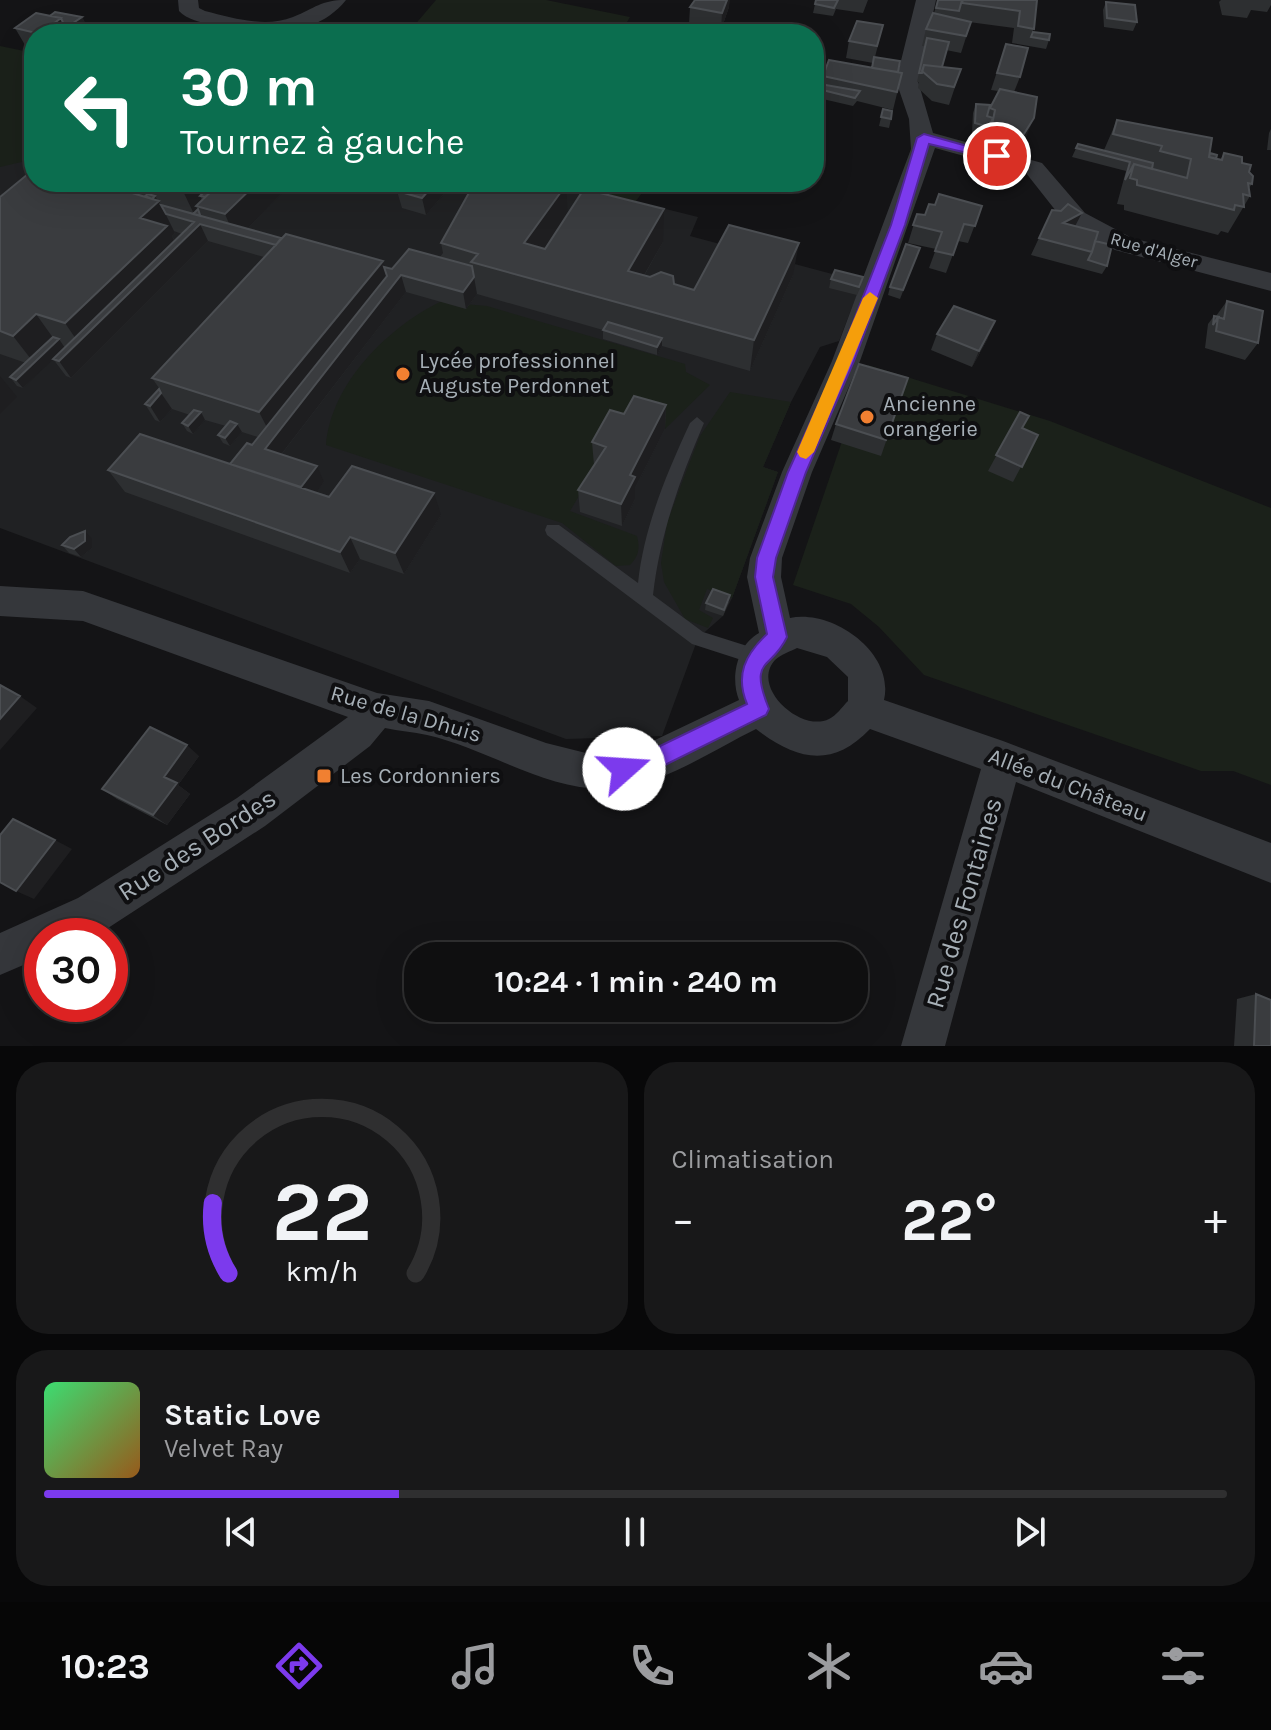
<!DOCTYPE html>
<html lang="fr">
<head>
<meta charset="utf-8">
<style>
  :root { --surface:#0f0f10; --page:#181819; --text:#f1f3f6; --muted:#9b9c9f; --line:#2f2f30; --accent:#7c3aed }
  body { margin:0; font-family:Karla,sans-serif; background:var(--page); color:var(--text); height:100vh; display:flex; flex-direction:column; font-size:30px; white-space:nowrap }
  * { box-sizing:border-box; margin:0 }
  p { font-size:26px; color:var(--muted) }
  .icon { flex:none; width:44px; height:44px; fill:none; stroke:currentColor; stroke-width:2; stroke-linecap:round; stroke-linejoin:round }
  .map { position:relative; height:1046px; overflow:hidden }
  .side { display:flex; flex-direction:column; gap:16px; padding:16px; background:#080809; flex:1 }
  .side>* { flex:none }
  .hud { position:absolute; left:24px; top:24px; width:800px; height:168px; border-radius:32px; box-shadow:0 8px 32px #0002,0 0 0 2px var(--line); background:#0b6e4f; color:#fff; overflow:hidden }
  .speed { position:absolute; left:24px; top:918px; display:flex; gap:16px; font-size:40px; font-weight:700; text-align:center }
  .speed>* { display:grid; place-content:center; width:104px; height:104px; border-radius:50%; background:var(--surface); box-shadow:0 8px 32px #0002,0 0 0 2px var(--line); line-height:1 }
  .speed .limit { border:12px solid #d22; background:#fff; color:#111 }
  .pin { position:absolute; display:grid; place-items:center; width:68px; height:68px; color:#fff; margin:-34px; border:4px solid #fff; border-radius:50%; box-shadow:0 2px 8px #0007 }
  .me { position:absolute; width:88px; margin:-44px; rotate:71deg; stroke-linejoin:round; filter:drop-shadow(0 0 6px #0008) }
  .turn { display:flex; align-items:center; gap:28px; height:168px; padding:0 24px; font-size:36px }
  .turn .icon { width:104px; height:104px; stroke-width:2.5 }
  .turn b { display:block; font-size:56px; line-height:68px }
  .big { font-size:60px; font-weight:700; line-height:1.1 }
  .side .tile { flex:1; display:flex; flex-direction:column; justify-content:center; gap:12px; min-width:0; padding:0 28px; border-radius:32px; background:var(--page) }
  .side .dial { align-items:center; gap:0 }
  .dial svg { height:208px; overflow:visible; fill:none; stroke:var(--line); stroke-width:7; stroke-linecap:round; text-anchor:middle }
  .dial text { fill:var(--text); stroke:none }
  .song { display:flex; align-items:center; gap:24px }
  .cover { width:96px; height:96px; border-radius:12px; background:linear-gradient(135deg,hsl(140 70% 55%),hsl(30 70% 35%)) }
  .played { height:8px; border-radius:4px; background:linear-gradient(90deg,var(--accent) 30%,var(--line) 30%) }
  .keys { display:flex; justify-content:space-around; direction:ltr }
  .heat { display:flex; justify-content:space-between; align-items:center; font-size:44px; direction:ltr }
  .side .tiles { flex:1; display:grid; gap:16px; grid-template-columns:1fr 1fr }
  .tile:last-child { grid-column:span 2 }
  .trip { position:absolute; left:404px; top:942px; width:464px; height:80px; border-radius:32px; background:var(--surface); box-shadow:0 8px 32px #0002,0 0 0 2px var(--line); font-weight:700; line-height:80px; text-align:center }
  .tabs { display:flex; height:128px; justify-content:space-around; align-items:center; background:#060606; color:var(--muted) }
  .tabs .icon { width:56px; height:56px }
  .tabs .on { color:var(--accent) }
  .tabs b { font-size:36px; color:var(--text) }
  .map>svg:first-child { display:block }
</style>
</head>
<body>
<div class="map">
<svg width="1271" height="1046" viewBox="0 0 1271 1046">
  <rect width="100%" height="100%" fill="#141416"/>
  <!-- built -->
  <path fill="#202123" d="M0,47L34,57V182H557L698,217L690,236L862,282L839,341L820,347L791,402L763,467L778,472L732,598L723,616L698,638L662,736L566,739L0,528Z"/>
  <!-- green -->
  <path fill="#1b211a" d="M436,0H546L630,17L620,34H407Z
    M0,46L34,53V159L0,167Z
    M557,182H650L636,201Z
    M440,302L487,306L685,364L686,372L710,385L665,429L625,418L570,511L637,536C640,548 639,556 630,565L616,566L562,523L326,445C331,384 387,328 440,302Z
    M868,365L1050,421L1271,508V785L1233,771H1201L924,675L879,627L851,604L793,585Z
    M730,392L791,402L763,467L778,472L732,598L707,589L699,610L713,618L708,628L685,619L664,582L661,563L667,523L686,472L700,436Z"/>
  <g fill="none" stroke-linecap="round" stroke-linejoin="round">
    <!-- service -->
    <path fill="#35373b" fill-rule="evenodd" d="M697,417L704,423C680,479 660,534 653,595L703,632L763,651L766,657L763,663L757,665L692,644L547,535L545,530L547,525H559L638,583C644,527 666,475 690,423Z"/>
    <!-- minor -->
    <path fill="#35373b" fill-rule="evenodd" d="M178,0H198L199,8L205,11C233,18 265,28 293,17C316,8 320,0 346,0C314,40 256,36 213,25C201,22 187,20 179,11Z
      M916,0H936L918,81L933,133L1042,163L1085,213L1132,238L1271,273V291L1115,250L1067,225L1026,173L935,148L860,361L812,472L782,558L781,577L790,618C833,609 895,653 884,700L1003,741L1271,843V883L1016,782L945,1046H901L981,769L870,729C832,769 796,760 756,729C715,749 667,782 621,788C551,796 493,750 427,735C413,732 399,731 385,728L370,746L265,826L108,928L88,936H42V957L0,975V933L78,898L237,798L348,717L83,621L0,616V586L83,591L377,693L429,701L546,743L586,753L624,751L653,741L739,700C730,678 737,645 759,633L747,577L750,558L782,472L832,361L911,149L909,119L896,81ZM797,648L827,657L848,677V701C842,707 836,716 829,719C801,733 750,687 775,660C780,655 791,651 797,648Z"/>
  </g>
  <!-- wall -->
  <path fill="#2d2f31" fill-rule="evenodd" d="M816,0H868L863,13L836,9L833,16L813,13Z
    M938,0H1037L1033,32L1049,40L1046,49L1012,43L1014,28L969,22H971L961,53L946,50L942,67L961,69L949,105L932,101L918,88L919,82H917L925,46H922L926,29L934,13Z
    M1221,0H1271V5L1267,12L1251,10L1247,18L1222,15L1219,2Z
    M1106,2L1137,22L1133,31L1104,27L1103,10Z
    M690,7H729L721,30L689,24Z
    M50,16L82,17L86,25L73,34H34V47L25,45L15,28Z
    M883,25L875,57L898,72L902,73L893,110L857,101L853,106L814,97V83L822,84L823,76L872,68L873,63L846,58L849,41Z
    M1006,44L1020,77L1014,92L1027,135L1015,154L985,147L989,127L986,135L972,132L973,113L976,104L990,108L998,91L991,90Z
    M883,109L891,119L889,128L879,126Z
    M1117,120L1210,153L1216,159L1220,160L1224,153L1242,163L1249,172L1252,184L1249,188L1250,196L1228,233L1221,231L1218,235L1124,210V205L1117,204L1126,171L1072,157L1078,144L1104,150Z
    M1271,129V150H1267L1269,133Z
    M126,182H293L247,229L281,238L383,261L384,267L392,269L440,257L443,253L441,243L568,214L663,242L644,276L694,290L793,275L750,371L662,346L657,355L603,339V330L477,294L466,309L406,292L281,455L324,482L316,492L330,496L441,515L404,574L360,559L350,573L125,492L108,470L230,464L252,445L258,437L242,432L230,446L223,443L218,435L226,426L205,420L193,434L187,431L182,423L190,415L172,409L160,422L155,420L145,404L159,388L152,378L264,257L208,241L71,378L66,376L53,359L65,348L64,347L23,388L17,386L10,377L26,363L0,354V197L129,192L130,190ZM174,231L182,234L175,241L172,236L175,233Z
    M454,182L426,215L402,208L397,191Z
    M935,205L982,206L968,243L958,241L946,273L929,268L936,249L908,243L917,214L925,215Z
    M1052,210L1095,241L1107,266L1102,274L1031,255Z
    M917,256L900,299L888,295L890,287Z
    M831,279L861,286L857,295L829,288Z
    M1227,301L1258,343L1245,360L1205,348L1208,324L1214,316H1216Z
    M937,334L988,338L972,367L931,350Z
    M908,378L881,456L831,440L836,424Z
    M666,405L665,429L635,488V499L622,526L580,512L578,490L594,465L592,442L624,414Z
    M1020,412L1022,428L1038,435L1013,482L988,471Z
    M92,539V548L81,557L69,553L62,545Z
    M729,602L723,616L705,610L706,603Z
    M199,756L178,785L190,794L167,825L117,799L102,789Z
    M1256,994L1271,1046H1234L1237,999Z"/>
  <!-- shaded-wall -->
  <path fill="#1e1e20" d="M727,0H730L729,7L721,30L722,13Z
    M82,17L86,25L73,34H70L67,27Z
    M61,18L69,34H40Z
    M1034,118L1027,135L1015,154L1022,137Z
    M189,182H227L209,199L200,196L204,204L196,206L198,210L194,214L182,189Z
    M258,182H293L241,235L233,233L225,214Z
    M436,182H454L426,215L422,198Z
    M566,185L568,218L528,275L524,243Z
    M155,196L158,201H159L175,233L172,236L177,246L200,224L208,241L71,378L59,361L78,342L65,323L140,218L144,208Z
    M664,209L663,242L628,303V271Z
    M1082,213L1073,230L1063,223Z
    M799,243L793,275L750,371L754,340Z
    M383,261L391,289L401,275L406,292L273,465L265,449L273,439L259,412Z
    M474,277L477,294L466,309L463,292Z
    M36,314L56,342L59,339L65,348L23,388L16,380L34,363L13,336Z
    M995,321L988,338L972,367L979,351Z
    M662,338V346L657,355V347Z
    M0,376L17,397L0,414Z
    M161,393L172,409L160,422L150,406Z
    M666,405L665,429L635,488V499L622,526L621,504L630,475Z
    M201,412L205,420L193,434L188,426Z
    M237,424L242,432L230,446L225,438Z
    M317,466L324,482L309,502L298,492Z
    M434,493L441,515L404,574L395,553Z
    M85,531L92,539V548L81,557L74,549Z
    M350,537L360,559L350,573L340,552Z
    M20,696L37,708L0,750V719Z
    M187,745L199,756L178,785L190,794L167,825L153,815L164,777Z
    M55,840L72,849L34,899L16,891Z"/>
  <!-- building -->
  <path fill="#3a3c3f" stroke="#4b4e52" stroke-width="2" d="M695,0H727L722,13L690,7Z
    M816,0H838L834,8L815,4Z
    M938,0H962L959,11L936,8Z
    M963,0H1037L1034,29L1018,26L1020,11L962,3Z
    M1106,2L1135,5L1137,22L1107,18Z
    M55,12L82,17L67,27H65L61,18L50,16Z
    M36,13L61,18L40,34L15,28Z
    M933,13L971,22L966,36L926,29Z
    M857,21L883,25L877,46L849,41Z
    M1033,32L1050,34L1049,40L1031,37Z
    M927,38L949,42L942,67L924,65L922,73H919Z
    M1006,44L1028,48L1020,77L997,73Z
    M874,57L900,61L898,72L872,68Z
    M829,60L902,73L897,92L823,76Z
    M924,65L961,69L954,87L937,84L922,71Z
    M814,83L860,91L855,98L814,88Z
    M1000,89L1037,97L1034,118L1022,137L991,130L995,110L990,108Z
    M976,104L990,105L987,116L993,118L989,127L975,123Z
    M883,109L892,111L891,119L881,117Z
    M1117,120L1212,138L1209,157L1222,160L1224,153L1242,157V163L1251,165L1249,172L1253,176L1252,184L1248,183L1250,196L1243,194L1244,207L1235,205L1234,210L1137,185V180L1130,178L1134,164L1187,178L1191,159L1160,151L1162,146L1113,134Z
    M1078,144L1153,163L1152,169L1134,164L1125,180L1130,162L1076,148Z
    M1210,153L1217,155L1216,159L1209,157Z
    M34,169V182H95L159,201L140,218L167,226L65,323L36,314L13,336L0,331V197Z
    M157,182H189L182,189Z
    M221,182H258L225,214L196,206Z
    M405,182H436L422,198L397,191Z
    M475,182H553L566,185L524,243L545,249L584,189L664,209L628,271L650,277L661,272L673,276L674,284L694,290L729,225L799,243L754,340L471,262L478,254L441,243Z
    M132,189L139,191L136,194L129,192Z
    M206,190L211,192L205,197L200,196Z
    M148,194L155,196L152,199L145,196Z
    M939,194L982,206L975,226L964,224L953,255L935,251L942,232L913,225L917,214L925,215L929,204L935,205Z
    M1068,204L1082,213L1063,223L1098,232L1092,252L1039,238L1052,210L1061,211Z
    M161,205L281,238L276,245L200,224L59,361L53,359L194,222L166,214Z
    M198,209L200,215V216L193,214Z
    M286,234L383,261L259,412L152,378Z
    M1095,241L1112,245L1107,266L1088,260L1092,252Z
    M906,244L920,248L903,290L890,287Z
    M409,249L472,266L474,277L463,292L401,275L265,449L317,466L301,487L230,464L247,443L252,445L387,276L384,267L392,269Z
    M835,270L863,277L859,287L831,279Z
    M1227,301L1263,311L1258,343L1216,331L1218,317L1224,319Z
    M954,306L995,321L979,351L937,334Z
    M1214,316L1220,317H1218L1213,325Z
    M608,322L662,338L657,347L603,330Z
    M53,337L59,339L16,380L10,377Z
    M859,364L908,378L886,440L836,424Z
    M159,389L161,393L150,406L145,404Z
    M634,396L666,405L630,475L635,477L621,504L578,490L606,447L592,442L610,410L624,414Z
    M194,410L201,412L188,426L182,423Z
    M1020,412L1029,416L1022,428L1038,435L1022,467L996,455Z
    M230,421L237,424L225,438L218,435Z
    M140,434L329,497L352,466L434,493L395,553L350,537L340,552L108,470Z
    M85,531V541L74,549L62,545L70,537Z
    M713,589L730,595L724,610L706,603Z
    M0,685L20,696L0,719Z
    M150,727L187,745L164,777L177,783L153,815L102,789Z
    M13,819L55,840L16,891L0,882V835Z
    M1256,994L1271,1000V1046H1254Z"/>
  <!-- route -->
  <path fill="#7c3aed" stroke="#51269a" stroke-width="2" d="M924,134L1003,156L997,160L929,144L905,225L854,361L806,472L776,558L773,577L787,637C771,671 748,657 769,709L766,715L667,764L624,779L616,776L613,769L616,761L656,748L747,704C735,675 745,655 767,634L755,577L757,558L788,472L838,361L891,225L917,138Z"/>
  <!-- slow -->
  <path fill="#f59e0b" d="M870,292L878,298L814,452L806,459L800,457L797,452L863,298Z"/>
  <!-- markers -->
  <g fill="#f18031" stroke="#0f0f11" stroke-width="3">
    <circle cx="403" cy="374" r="8"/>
    <circle cx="867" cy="417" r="8"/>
    <rect x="316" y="768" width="16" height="16" rx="4"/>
  </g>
  <g text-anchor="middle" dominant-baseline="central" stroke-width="8" stroke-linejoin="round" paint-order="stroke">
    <!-- far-street labels -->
    <g font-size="18" fill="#a6afb6" stroke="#0f0f11">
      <text transform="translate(1154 250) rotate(16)">Rue d'Alger</text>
    </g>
    <!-- poi labels -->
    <g font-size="22" fill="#a6afb6" stroke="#0f0f11" text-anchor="start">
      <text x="419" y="361">Lycée professionnel<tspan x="419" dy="25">Auguste Perdonnet</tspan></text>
      <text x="883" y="404">Ancienne<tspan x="883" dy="25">orangerie</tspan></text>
      <text x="340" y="776">Les Cordonniers</text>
    </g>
    <!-- street labels -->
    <g font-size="22" fill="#a6afb6" stroke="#0f0f11">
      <text transform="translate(406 714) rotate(16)">Rue de la Dhuis</text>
      <text transform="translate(1068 785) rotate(21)">Allée du Château</text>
    </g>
    <!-- near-street labels -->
    <g font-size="26" fill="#a6afb6" stroke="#0f0f11">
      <text transform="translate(197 845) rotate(-33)">Rue des Bordes</text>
      <text transform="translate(964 903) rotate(-74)">Rue des Fontaines</text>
    </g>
  </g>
</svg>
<div class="speed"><div class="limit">30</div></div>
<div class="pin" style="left:997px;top:156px;background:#d93025"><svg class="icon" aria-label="arrive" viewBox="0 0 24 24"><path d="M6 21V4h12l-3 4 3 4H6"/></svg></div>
<svg class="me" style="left:624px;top:769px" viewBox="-20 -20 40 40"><circle r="19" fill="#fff"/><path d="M0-13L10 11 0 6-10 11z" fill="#7c3aed"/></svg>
<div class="trip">10:24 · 1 min · 240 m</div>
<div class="hud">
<div class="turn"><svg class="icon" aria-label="left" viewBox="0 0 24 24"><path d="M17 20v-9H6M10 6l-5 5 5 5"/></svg><div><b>30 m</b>Tournez à gauche</div></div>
</div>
</div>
<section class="side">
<div class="tiles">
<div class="tile dial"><svg viewBox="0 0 100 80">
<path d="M14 69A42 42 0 1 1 86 69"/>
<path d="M14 69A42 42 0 0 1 8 42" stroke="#7c3aed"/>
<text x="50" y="56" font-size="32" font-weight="700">22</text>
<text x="50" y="72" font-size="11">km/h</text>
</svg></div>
<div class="tile"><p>Climatisation</p>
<div class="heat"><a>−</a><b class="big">22°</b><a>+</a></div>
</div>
<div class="tile">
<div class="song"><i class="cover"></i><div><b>Static Love</b><p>Velvet Ray</p></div></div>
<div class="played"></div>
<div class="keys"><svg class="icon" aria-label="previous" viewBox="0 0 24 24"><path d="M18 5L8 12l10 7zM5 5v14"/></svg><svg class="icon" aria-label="pause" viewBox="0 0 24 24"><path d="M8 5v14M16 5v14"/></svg><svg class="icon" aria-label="next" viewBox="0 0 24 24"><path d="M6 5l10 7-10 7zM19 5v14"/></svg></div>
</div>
</div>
</section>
<nav class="tabs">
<b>10:23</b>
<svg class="icon on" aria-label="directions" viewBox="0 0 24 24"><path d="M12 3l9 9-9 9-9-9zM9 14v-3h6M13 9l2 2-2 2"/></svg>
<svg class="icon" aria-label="music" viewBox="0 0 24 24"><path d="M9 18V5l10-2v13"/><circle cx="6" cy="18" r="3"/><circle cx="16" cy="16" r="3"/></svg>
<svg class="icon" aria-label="phone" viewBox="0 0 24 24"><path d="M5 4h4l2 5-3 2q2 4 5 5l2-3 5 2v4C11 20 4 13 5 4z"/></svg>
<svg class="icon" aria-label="climate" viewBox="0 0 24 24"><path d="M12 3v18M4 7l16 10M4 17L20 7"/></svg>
<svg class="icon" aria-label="car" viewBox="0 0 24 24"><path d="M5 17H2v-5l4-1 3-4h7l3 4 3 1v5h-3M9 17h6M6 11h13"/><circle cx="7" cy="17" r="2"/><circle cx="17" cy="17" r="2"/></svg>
<svg class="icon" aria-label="filters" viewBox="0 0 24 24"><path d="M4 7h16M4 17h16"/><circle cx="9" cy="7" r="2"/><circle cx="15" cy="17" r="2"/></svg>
</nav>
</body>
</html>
